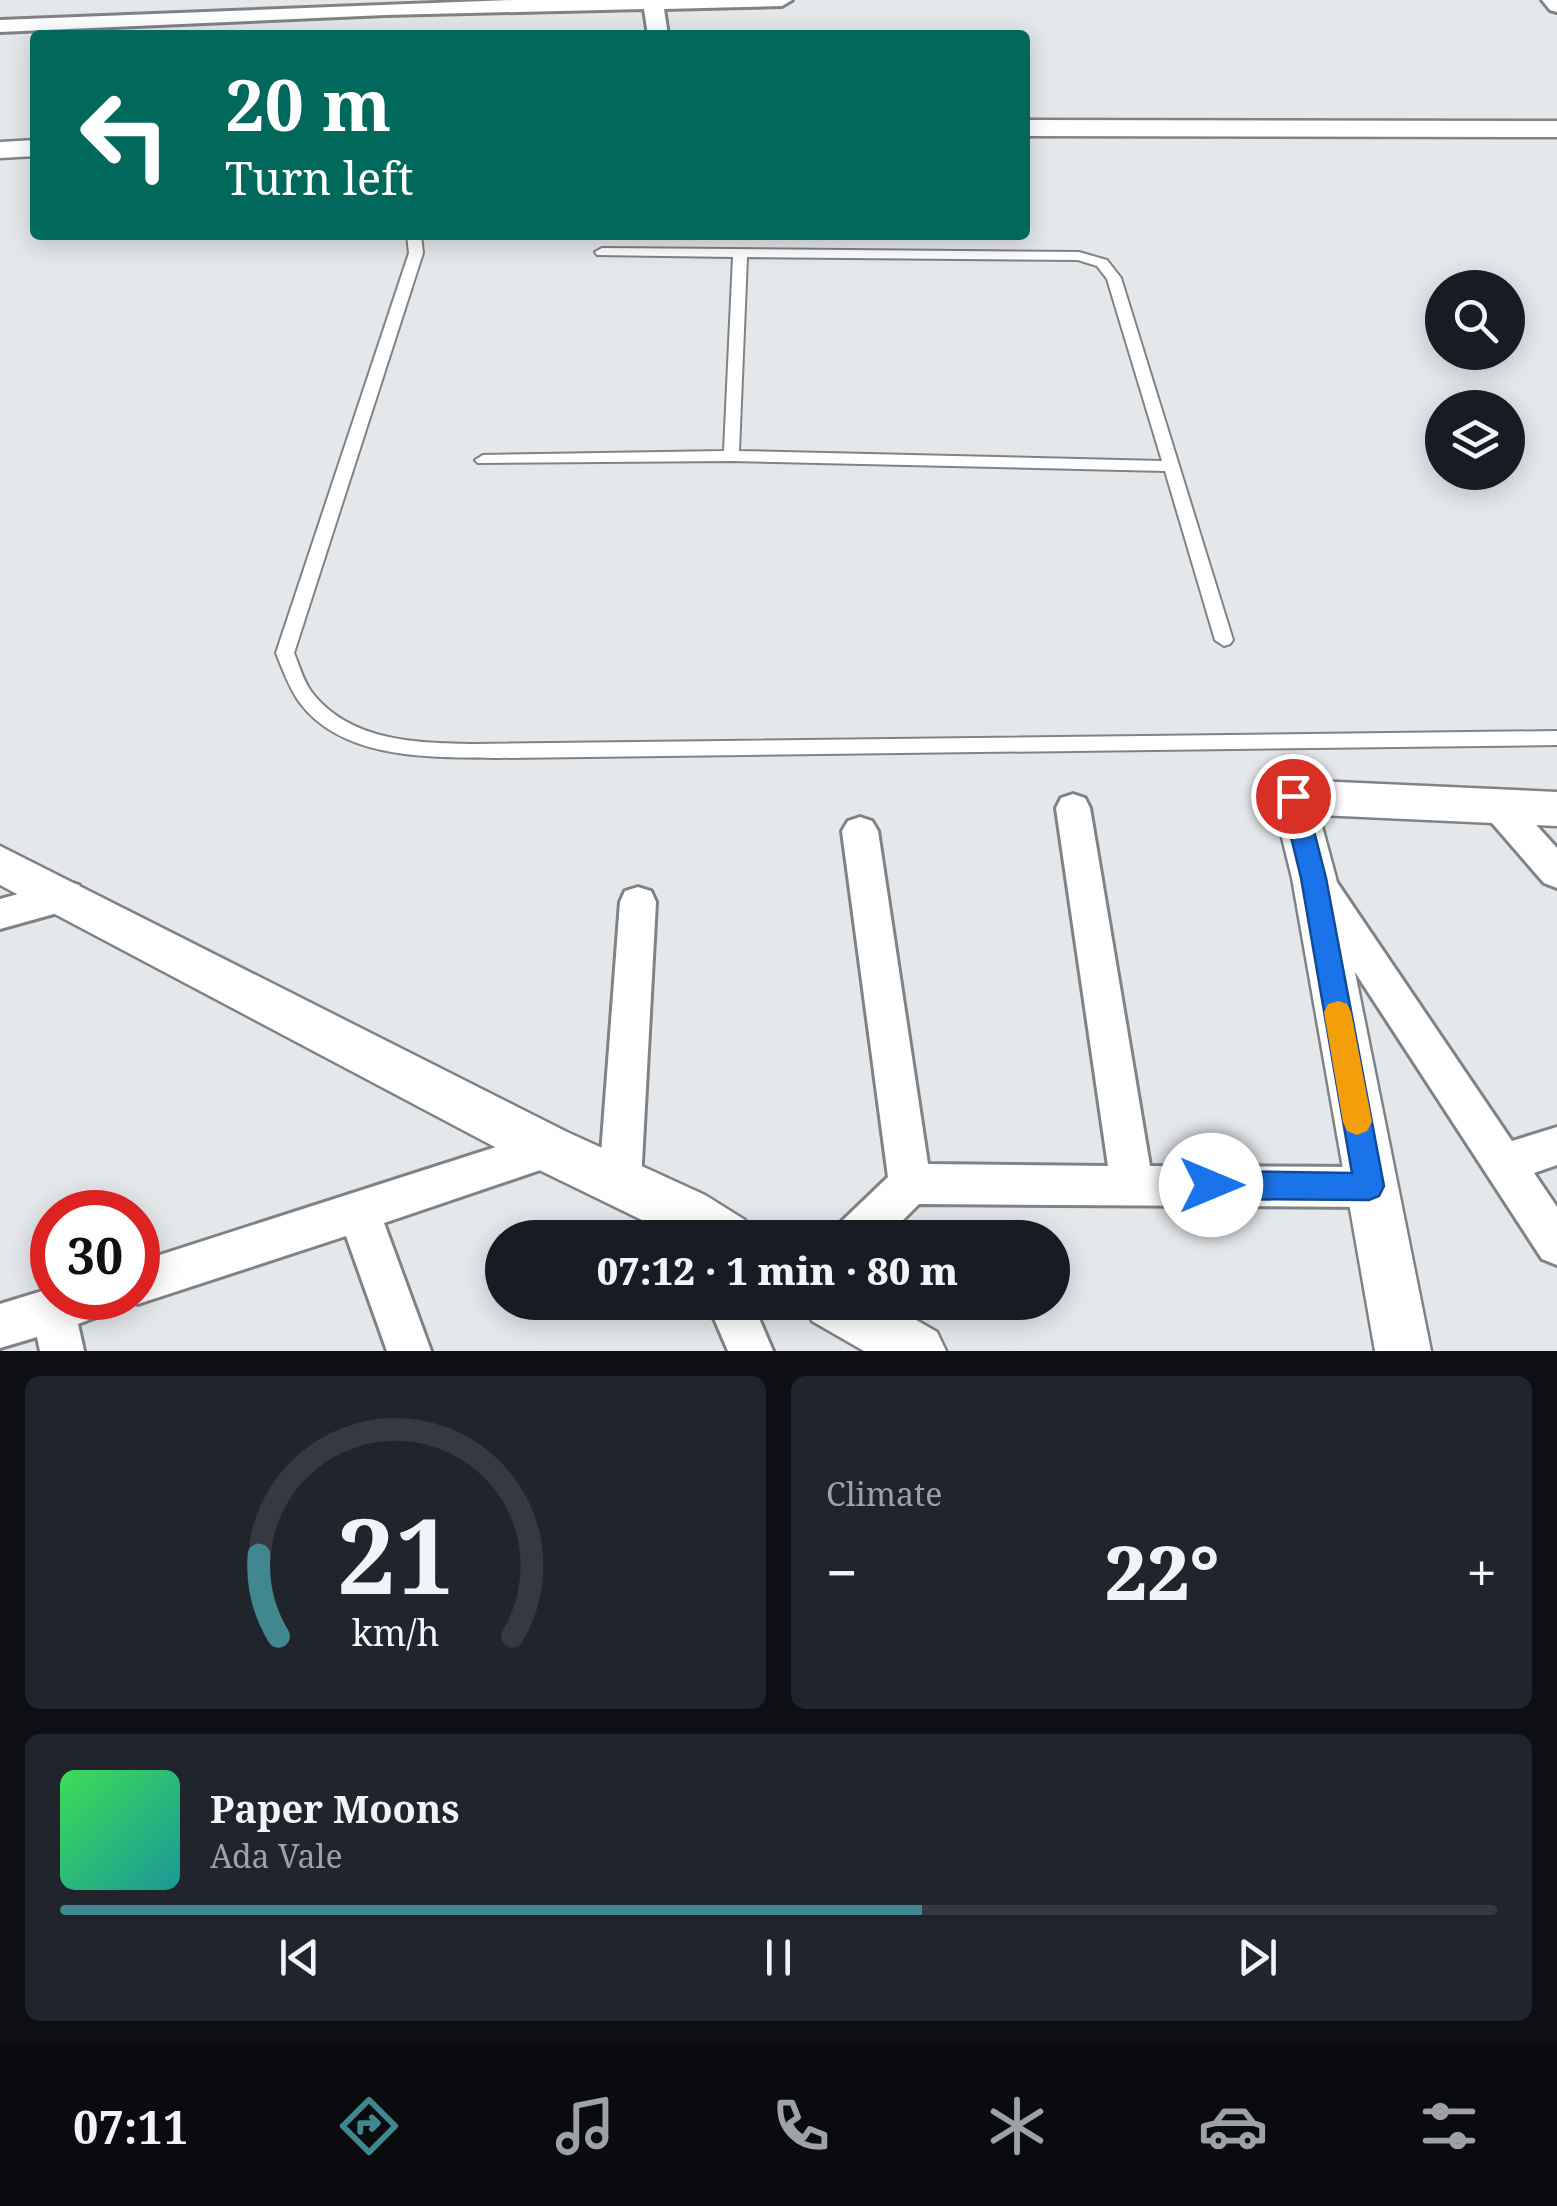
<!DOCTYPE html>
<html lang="en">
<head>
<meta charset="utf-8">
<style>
  :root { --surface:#171b24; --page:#20242c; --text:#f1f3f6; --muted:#9ea1a6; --line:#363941; --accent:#408790 }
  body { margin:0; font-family:"Noto Serif",serif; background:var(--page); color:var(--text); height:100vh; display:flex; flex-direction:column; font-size:38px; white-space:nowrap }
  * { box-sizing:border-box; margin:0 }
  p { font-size:32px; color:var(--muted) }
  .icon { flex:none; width:55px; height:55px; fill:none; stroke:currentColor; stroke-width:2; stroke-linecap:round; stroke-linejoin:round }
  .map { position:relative; height:1351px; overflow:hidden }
  .sheet { display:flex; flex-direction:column; gap:25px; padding:25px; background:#0d0f14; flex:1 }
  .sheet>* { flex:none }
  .banner { position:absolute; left:30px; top:30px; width:1000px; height:210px; border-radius:10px; box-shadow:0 5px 25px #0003; background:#00695c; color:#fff; overflow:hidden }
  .buttons { position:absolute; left:1425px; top:270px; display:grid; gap:20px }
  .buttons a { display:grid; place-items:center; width:100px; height:100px; border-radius:50%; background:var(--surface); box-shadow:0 5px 25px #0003; font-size:50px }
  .speed { position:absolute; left:30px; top:1190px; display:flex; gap:20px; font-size:50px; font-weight:700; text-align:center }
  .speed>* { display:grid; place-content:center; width:130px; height:130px; border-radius:50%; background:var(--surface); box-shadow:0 5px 25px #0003; line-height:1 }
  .speed .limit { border:15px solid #d22; background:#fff; color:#111 }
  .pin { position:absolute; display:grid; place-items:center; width:85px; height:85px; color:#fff; margin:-42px; border:5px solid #fff; border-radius:50%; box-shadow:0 2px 10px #0007 }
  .me { position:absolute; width:110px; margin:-55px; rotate:90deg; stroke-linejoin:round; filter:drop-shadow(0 0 8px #0008) }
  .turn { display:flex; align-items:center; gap:35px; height:210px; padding:0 30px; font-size:45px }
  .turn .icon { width:130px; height:130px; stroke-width:2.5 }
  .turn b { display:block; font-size:70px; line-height:85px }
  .big { font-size:75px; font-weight:800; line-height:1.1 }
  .sheet .card { flex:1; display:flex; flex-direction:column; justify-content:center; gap:15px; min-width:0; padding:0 35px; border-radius:15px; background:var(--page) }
  .sheet .dial { align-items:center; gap:0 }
  .dial svg { height:260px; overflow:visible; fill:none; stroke:var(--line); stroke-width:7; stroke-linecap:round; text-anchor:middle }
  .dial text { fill:var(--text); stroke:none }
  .song { display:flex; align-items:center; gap:30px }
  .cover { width:120px; height:120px; border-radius:15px; background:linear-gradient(135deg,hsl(130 70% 55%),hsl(180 70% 35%)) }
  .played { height:10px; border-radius:5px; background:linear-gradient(90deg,var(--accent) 60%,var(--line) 60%) }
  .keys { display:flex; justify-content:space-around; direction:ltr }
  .heat { display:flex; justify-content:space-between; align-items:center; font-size:55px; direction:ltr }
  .sheet .tiles { flex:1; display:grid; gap:25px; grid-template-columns:1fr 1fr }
  .card:last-child { grid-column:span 2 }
  .trip { position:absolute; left:485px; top:1220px; width:585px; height:100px; border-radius:50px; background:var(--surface); box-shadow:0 5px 25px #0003; font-weight:800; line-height:100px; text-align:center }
  .menu { display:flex; height:160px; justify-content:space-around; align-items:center; background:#090b0e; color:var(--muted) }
  .menu .icon { width:70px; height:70px }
  .menu .on { color:var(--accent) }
  .menu b { font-size:45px; color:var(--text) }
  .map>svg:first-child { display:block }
</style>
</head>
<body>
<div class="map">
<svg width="1557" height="1351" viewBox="0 0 1557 1351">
  <rect width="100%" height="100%" fill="#e5e8eb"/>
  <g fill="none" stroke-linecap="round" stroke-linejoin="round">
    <defs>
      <path id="service" d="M407,235H421L423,253L294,653C300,667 304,684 314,695C353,742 418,743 474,744L1557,731V745L498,758C433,757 344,761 300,703C289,688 283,670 276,653L409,253Z
        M602,248L1079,252L1107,260L1121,278L1233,640L1230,644L1224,646L1215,640L1165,471L731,461L478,463L475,460L483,455L724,451L733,257L597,255L595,252ZM747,257L1078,260L1097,266L1107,279L1162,461L739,451Z"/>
      <path id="minor" d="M513,0H792L782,6L664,9L668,35H648L644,9L385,15L0,32V20Z
        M1542,0H1557V12L1550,10Z
        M1498,792L1510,796L1557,848V888L1544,883L1486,816L1481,806L1486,796Z
        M1073,794L1085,798L1090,808L1150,1166L1369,1167L1384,1173L1390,1187L1384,1201L1369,1207L919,1204L885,1238H834L840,1223L888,1177L842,831L848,821L860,817L872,821L878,831L928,1164L1108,1166L1056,808L1061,798Z
        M1321,874L1334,878L1512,1141L1557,1127V1165L1534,1173L1557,1207V1265L1542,1259L1308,900L1303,889L1308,878Z
        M66,881L79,885L84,896L79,907L0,929V899Z
        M638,887L651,891L656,902L641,1181L635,1195L620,1201L605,1195L599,1181L620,902L625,891Z
        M549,1130L564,1136L570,1149L564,1162L384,1223L431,1351H387L346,1236L138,1304L122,1298H138V1262Z
        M52,1288V1298H114L107,1313L78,1324L84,1351H40L37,1337L0,1348V1304Z
        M707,1302H752L773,1351H728Z"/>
      <path id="tertiary" d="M1025,120L1557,121V137L1025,136Z
        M35,140V156L0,158V142Z
        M1293,780L1557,792V826L1319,815L1336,878L1431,1351H1375L1292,878L1272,797L1278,785Z
        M0,846L567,1132L705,1195L745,1220L752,1238H679L531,1166L0,885Z
        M804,1302H885L937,1332L946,1351H864L812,1321Z"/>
    </defs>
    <!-- service casing -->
    <use href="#service" stroke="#808386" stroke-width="4"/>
    <!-- minor casing -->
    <use href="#minor" stroke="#808386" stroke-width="6"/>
    <!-- tertiary casing -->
    <use href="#tertiary" stroke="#808386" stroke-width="5"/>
    <!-- service -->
    <use href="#service" fill="#fff" fill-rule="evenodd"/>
    <!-- minor -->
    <use href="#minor" fill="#fff" fill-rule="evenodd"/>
    <!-- tertiary -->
    <use href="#tertiary" fill="#fff" fill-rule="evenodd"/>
  </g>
  <!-- route -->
  <path fill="#1a73e8" stroke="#114b97" stroke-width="2.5" d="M1293,787L1301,790L1305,796L1326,878L1384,1186L1379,1196L1369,1200L1211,1199L1201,1195L1196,1185L1201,1176L1211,1171L1352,1173L1301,878L1281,796L1284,790Z"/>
  <!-- slow -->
  <path fill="#f59e0b" d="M1338,1001L1347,1004L1351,1012L1372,1122L1367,1131L1357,1135L1347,1131L1343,1122L1324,1012L1328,1004Z"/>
</svg>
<div class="buttons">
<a><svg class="icon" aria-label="search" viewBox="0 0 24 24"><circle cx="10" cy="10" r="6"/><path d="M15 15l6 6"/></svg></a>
<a><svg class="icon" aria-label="layers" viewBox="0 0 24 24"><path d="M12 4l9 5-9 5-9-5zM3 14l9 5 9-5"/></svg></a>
</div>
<div class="speed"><div class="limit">30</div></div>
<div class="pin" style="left:1293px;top:796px;background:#d93025"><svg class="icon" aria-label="arrive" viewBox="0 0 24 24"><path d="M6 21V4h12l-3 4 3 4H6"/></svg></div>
<svg class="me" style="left:1211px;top:1185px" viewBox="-20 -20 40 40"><circle r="19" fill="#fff"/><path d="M0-13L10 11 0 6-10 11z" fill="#1a73e8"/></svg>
<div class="trip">07:12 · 1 min · 80 m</div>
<div class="banner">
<div class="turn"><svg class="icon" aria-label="left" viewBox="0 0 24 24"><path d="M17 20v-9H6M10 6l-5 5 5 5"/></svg><div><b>20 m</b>Turn left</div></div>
</div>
</div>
<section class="sheet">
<div class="tiles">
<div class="card dial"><svg viewBox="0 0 100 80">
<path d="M14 69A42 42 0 1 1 86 69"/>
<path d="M14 69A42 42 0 0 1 8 44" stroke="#408790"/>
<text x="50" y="56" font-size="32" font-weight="700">21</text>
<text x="50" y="72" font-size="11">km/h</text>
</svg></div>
<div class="card"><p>Climate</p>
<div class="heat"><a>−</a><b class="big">22°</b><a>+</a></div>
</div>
<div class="card">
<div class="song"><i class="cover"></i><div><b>Paper Moons</b><p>Ada Vale</p></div></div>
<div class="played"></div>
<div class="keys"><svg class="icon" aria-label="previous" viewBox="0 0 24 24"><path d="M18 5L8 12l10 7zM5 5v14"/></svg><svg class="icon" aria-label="pause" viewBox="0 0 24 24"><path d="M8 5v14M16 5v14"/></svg><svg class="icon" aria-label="next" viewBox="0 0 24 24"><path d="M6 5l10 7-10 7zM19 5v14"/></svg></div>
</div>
</div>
</section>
<nav class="menu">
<b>07:11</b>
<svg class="icon on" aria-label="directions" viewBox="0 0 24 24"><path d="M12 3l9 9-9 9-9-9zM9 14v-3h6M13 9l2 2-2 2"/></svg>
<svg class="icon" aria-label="music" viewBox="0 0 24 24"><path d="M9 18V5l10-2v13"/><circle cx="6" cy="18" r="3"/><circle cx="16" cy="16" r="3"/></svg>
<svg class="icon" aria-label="phone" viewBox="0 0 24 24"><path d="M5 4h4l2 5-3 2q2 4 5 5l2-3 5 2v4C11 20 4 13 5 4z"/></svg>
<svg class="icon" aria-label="climate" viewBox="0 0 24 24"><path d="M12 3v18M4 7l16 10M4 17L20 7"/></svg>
<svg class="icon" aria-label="car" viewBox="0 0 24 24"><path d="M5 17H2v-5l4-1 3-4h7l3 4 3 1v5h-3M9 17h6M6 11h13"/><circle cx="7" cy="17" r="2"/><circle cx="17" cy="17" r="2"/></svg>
<svg class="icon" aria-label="filters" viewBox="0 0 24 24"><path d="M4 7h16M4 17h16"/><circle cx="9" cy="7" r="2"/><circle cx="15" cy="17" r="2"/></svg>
</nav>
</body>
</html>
